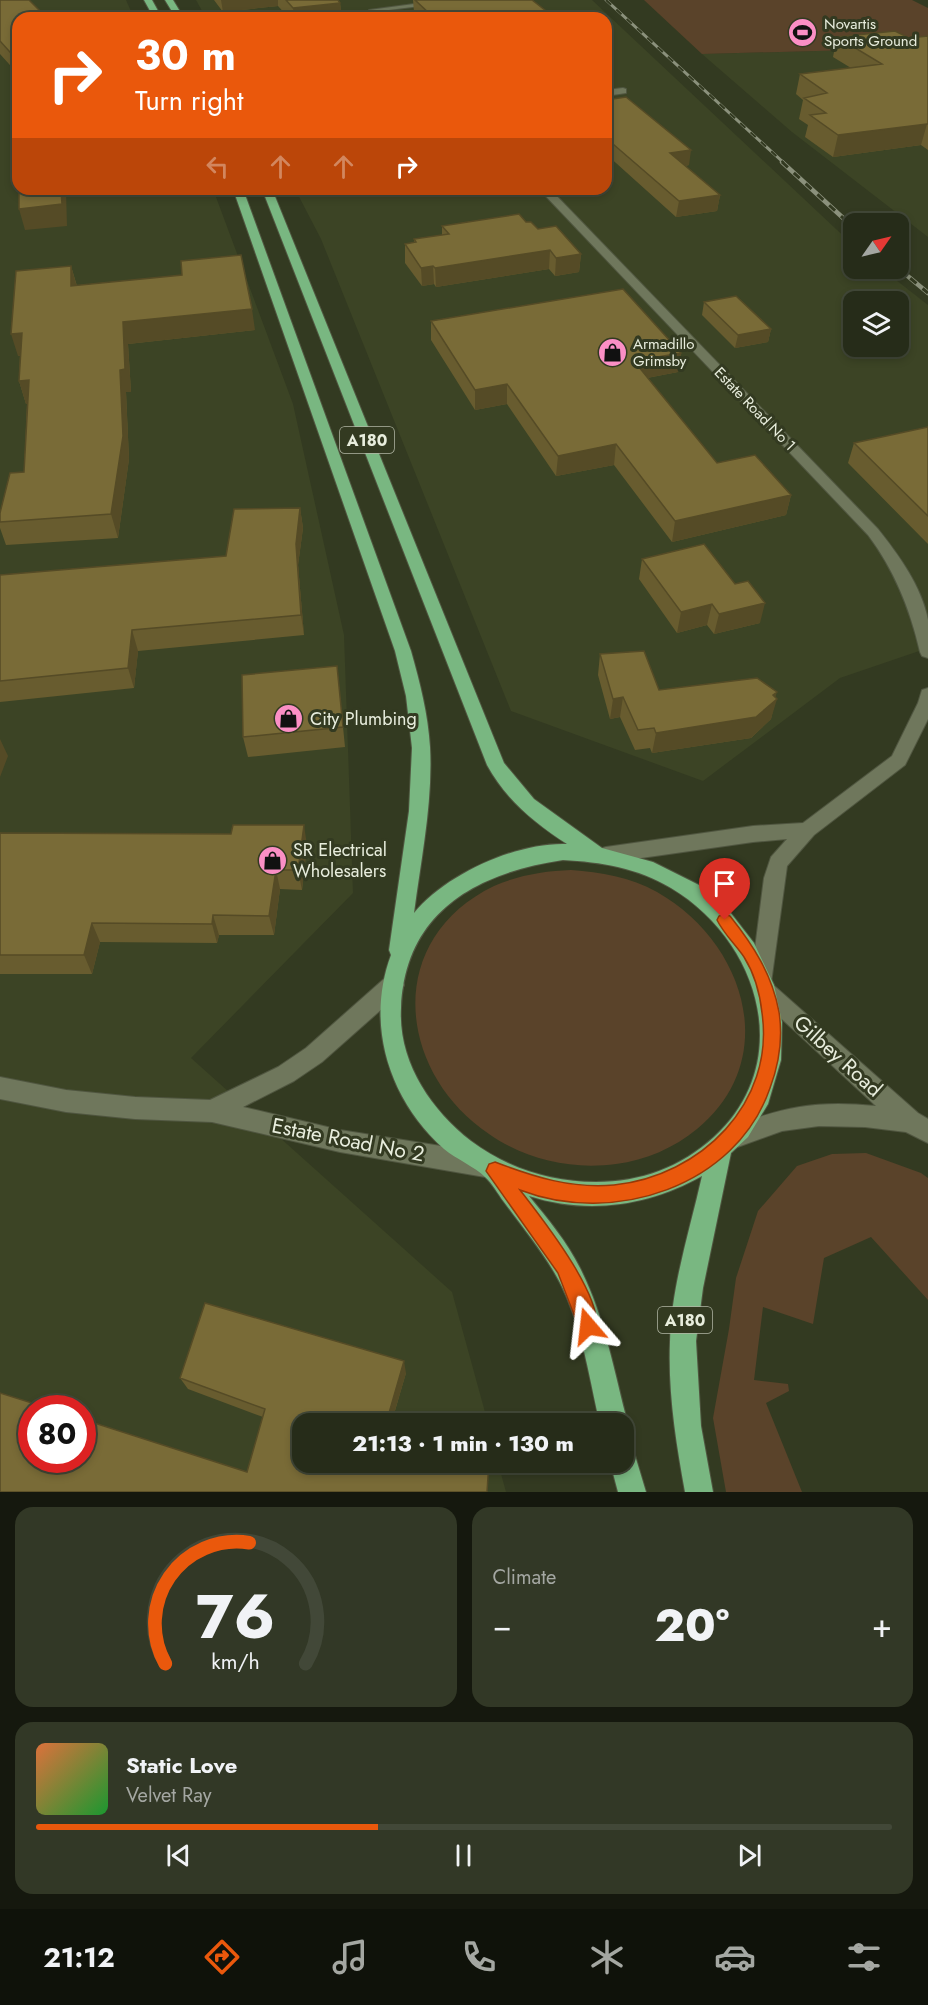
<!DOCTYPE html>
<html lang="en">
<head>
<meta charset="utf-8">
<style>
  :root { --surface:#262c19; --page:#323826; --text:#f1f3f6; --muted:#a4a7a2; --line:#424838; --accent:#ea580c }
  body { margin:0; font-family:Jost,sans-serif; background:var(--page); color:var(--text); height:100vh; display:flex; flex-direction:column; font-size:22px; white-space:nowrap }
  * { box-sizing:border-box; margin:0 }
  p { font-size:20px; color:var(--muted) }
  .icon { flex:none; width:33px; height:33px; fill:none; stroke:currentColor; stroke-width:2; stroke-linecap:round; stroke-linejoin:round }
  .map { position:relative; height:1492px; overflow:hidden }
  .drawer { display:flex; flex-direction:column; gap:15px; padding:15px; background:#15180e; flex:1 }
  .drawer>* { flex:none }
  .guide { position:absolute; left:12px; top:12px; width:600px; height:183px; border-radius:18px; box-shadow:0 3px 9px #0003,0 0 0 2px var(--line); background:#ea580c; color:#fff; overflow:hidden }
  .needle { width:39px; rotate:56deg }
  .tools { position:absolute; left:843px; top:213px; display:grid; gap:12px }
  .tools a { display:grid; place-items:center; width:66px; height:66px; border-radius:12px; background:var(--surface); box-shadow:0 3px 9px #0003,0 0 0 2px var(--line); font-size:30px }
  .speed { position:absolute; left:18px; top:1395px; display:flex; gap:12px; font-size:30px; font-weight:700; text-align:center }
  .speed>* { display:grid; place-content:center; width:78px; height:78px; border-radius:50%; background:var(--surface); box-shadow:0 3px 9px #0003,0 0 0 2px var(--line); line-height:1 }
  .speed .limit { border:9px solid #d22; background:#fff; color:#111 }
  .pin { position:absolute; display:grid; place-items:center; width:51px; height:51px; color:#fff; margin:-62px -26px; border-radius:50% 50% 50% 0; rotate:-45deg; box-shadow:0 0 6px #0007 }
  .pin .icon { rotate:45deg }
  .me { position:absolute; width:66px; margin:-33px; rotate:343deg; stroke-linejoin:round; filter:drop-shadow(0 0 4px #0008) }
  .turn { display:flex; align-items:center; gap:21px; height:126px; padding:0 24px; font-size:27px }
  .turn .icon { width:78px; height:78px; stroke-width:2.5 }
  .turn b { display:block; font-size:42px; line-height:51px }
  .lanes { display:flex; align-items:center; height:57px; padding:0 24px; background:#0003; justify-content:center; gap:30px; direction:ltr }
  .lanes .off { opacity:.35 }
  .big { font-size:45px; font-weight:800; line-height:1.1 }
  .drawer .widget { flex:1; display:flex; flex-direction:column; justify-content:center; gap:9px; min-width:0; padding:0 21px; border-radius:18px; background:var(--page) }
  .drawer .dial { align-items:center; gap:0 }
  .dial svg { height:156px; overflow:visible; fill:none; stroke:var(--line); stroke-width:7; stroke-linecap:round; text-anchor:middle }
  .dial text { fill:var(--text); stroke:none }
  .song { display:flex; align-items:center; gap:18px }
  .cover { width:72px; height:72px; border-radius:9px; background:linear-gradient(135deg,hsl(20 70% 55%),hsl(130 70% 35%)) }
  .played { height:6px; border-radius:3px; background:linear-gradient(90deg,var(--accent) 40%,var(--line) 40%) }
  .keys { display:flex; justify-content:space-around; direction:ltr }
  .heat { display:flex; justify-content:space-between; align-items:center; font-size:33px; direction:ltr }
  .drawer .tiles { flex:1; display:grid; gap:15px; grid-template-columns:1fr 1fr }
  .widget:last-child { grid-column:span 2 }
  .trip { position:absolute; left:292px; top:1413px; width:342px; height:60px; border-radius:18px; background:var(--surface); box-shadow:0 3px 9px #0003,0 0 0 2px var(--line); font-weight:800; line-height:60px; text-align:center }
  .tab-bar { display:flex; height:96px; justify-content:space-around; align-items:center; background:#0f120a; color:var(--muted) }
  .tab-bar .icon { width:42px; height:42px }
  .tab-bar .current { color:var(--accent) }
  .tab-bar b { font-size:27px; color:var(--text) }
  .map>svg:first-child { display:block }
</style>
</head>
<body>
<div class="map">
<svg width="928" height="1492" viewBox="0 0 928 1492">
  <rect width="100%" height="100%" fill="#333a21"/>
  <!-- built -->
  <path fill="#3c4425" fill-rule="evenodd" d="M0,0H126L134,18H18V189H213L293,404L344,635L353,893L191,1058L452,1292L488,1423L303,1424V1462L498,1463L506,1492H0ZM32,1408H82V1460H32Z
    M196,0H592L853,245L854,268L882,269L928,305V648L840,678L703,781L511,711L321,239L295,189H606V18H206ZM854,302H898V346H854Z
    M928,48V237L792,132L702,54Z"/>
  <!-- green -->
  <path fill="#5a432a" d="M644,0H912L928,8V48L702,54Z
    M571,870C601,872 630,877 657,892C744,941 783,1058 697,1129C674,1148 646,1160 616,1164C572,1170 526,1160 489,1134C396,1071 384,939 494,886C519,875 545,871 571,870Z
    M866,1153L921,1173L928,1178V1300L871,1237L824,1258L813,1324L763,1307L754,1380L788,1384L789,1391L766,1403L802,1492H726L713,1418L729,1329L736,1278L758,1211L797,1166L832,1154Z"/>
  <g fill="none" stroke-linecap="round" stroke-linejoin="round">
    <defs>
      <path id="minor" d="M444,0H468L373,12L369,10Z
        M623,88L626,89V93L606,96V90Z
        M539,189H550L878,529C898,554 922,587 928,620C928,632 928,646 928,658L922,656L920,652C910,609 895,571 868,535Z
        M928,688V719L905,765L814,835L787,866L771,983L918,1113L928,1119V1143L906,1132L865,1127L819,1126L782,1131L732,1149L724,1146L720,1138L724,1130C781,1107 814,1100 876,1106L758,997L757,987L751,980L764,878L771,857L787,839L753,842L606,863L599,861L596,855L599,849L606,847L753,826L803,823L892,756L918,703L922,690Z
        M393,976L401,978L404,985L401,992L322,1062L294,1081L243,1107L340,1130L485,1153L493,1157L497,1165L493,1173L485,1177L340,1152L212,1122L135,1119L66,1112L0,1099V1077L66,1090L135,1097L210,1100L278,1067L306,1048L385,978Z"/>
      <path id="highway" d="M144,0H152L162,18H154Z
        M165,0H173L184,18H176Z
        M233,189H243L411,651C420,683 428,714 430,747C433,802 421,859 414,913C446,874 517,842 567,844C535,823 506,800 487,765L262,189H272L504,763L534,799L602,848L653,862L699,885L730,912L754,943L774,985L782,1022L781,1060L768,1104L748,1137L731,1153L703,1288L696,1341L701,1426L713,1492H685C676,1442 668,1393 670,1342C671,1287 690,1230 702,1176C649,1206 588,1215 529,1196C548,1219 567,1242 580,1268C605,1317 614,1372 628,1424L624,1433V1424H600C588,1373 581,1317 554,1272C539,1247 521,1225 504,1202C498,1194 492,1183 485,1177C475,1167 456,1159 444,1149C389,1100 365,1024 391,955L389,950L409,811L412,748L406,696L395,651ZM563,860C601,862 638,868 671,888C760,941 796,1062 714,1137C681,1167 641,1182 596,1182C551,1182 507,1168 471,1141C430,1109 398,1061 401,1008C405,911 477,873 563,860Z
        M624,1448L634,1452L646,1492H618L610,1462H624Z"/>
    </defs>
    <!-- minor casing -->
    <use href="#minor" stroke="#505640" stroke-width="2"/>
    <!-- highway casing -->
    <use href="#highway" stroke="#505640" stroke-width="2"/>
    <!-- minor -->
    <use href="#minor" fill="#6f775c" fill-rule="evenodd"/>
    <!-- highway -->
    <use href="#highway" fill="#79b781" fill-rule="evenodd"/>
    <defs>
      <path id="rail-far1" d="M606,0L784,163"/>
      <path id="rail" d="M782,162L854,228
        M898,268L928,293"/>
    </defs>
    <!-- rail-far1 casing -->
    <use href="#rail-far1" stroke="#8b917c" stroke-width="3"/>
    <!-- rail casing -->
    <use href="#rail" stroke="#8b917c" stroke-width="4.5"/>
    <!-- rail-far1 -->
    <use href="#rail-far1" stroke="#333a21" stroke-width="2" stroke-dasharray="7" stroke-linecap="butt"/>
    <!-- rail -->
    <use href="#rail" stroke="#333a21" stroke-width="3" stroke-dasharray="8" stroke-linecap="butt"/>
  </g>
  <!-- wall -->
  <path fill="#685c2f" d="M0,0L18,18V74L0,54Z
    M214,0H338L340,3L342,18H289L278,6L223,12Z
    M413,0H532L555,18H420L414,12Z
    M928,36V150L921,145L833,157L805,137L808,125L799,119L803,100L796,94L800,74L851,68L833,57L837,37L909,38Z
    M606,100L689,165L685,166L720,195L717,211L676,217L606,154Z
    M526,222L581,254L579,272L555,276L549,269L436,287L434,284L422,286L405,263V244L414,243V239L442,235V226Z
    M71,266L77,286L255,330L128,344L131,392H126L129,459L118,538L6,545L0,528V513L24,472L27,404H26L19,381L20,356H18Z
    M704,302L771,329L768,342L735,348L702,315Z
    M431,321L681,353L678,372L647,378L717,463L791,495L786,515L672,542L614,465L556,476L507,404L475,410L431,340Z
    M928,427V544L848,463L854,443Z
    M300,508L303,528L298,565L304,635L138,651L134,688L0,702V575L226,556Z
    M642,559L760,623L714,634L707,625L677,633L639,579Z
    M600,654L659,690L776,697L771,719L751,738L652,753L650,748L635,750L620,717L610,719L598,675Z
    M337,666L345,747L248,757L243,737Z
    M0,833L307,845L302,890L280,889L274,935H219L217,943L100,942L92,974H0Z
    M406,1373L392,1421L247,1472L263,1417L188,1389L180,1378Z"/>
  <!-- shaded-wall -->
  <path fill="#554b26" d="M221,0H278V6L223,12Z
    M340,3L342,18H294L293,8Z
    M927,124L921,145L833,157L838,135Z
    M691,150L689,165L668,169L670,153Z
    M61,189H89L66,191L67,226L25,230L19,209Z
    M720,195L717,211L676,217L679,201Z
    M550,250L549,269L436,287L435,268Z
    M581,254L579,272L555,276L556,258Z
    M71,266L77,287L71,286Z
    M433,266L434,284L422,286L421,268Z
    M252,309L255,330L128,344L131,392H126L129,459L118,538L111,514L123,322Z
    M771,329L768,342L735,348L738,335Z
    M22,333L29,355L18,356L11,334Z
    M681,353L678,372L631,381L634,361Z
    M29,380L36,403L26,404L19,381Z
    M507,384V404L475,410V390Z
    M616,444L614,465L556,476L558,456Z
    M791,495L786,515L672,542L675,521Z
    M300,508L303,528L298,565L304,635L301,615L296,544Z
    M765,603L760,623L714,634L719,614Z
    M712,604L707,625L677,633L681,612Z
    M132,630L138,651L134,688L128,668Z
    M777,692L774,701L777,699L771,719L751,738L652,753L656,733L773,695Z
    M623,697L620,717L610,719L613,699Z
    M0,739L8,756L0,777Z
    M304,825L307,845L302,890L298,870Z
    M276,870L280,889L274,935L269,916Z
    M213,915L219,935L217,943L212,924Z
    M92,923L100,942L92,974L84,955Z
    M404,1361L406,1373L391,1424L387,1420Z"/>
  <!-- building -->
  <path fill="#796b37" stroke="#554b26" stroke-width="1.5" d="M0,0H29L47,18H18V61L0,41Z
    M286,0H338L340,3L293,8Z
    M415,0H532L555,18H426L424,16L431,15Z
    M895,31L909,38L928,36V124H927L838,135L810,115L826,113L804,98L827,93L800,74L882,64L837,37Z
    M626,97L691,150L670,153L720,195L679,201L606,138V100Z
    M19,189H61L62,204L19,209Z
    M519,214L526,222H531L538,229L556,226L581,254L556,258L550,250L435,268L433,266L421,268L405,244L416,242L414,239L449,234L442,226Z
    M241,255L252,309L123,322L125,369L120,370L123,436L111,514L0,522V513L10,473L24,472L29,380L19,381L22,333L11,334L16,271L71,266V286L182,275L181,261Z
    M623,289L681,353L634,361L717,463L755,455L791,495L675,521L616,444L558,456L507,384L475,390L431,321Z
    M736,296L771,329L738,335L704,302Z
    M928,427V516L854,443Z
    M300,508L296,544L301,615L132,630L128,668L0,681V575L226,556L234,509Z
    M704,544L735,584L748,581L765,603L719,614L712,604L681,612L642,559Z
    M644,651L659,690L757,678L777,692L773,695L777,699L756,717L656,733L654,728L638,730L623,697L613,699L600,654Z
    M337,666L343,727L243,737L242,675Z
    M233,825H304L298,870H276L269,916L213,915L212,924L92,923L84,955H0V833L231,834Z
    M205,1303L404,1361L387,1420L400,1424H303V1462H489L487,1492H0V1393L48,1408H32V1460H82V1419L247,1472L265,1409L180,1378Z"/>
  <!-- route -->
  <path fill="#ea580c" stroke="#983908" stroke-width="1.5" d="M725,914L730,916C753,945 772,974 779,1012C783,1038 779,1064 770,1088C736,1187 613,1226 520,1190C540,1216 608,1301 595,1333L588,1336L581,1333L558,1273L486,1171L489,1164L495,1162C534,1177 572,1189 614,1185C701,1176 775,1103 762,1013C760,994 754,973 744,957C735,944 724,934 717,920L719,916Z"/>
  <!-- icons -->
  <defs>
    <symbol id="stadium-disc" viewBox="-11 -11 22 22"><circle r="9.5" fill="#fb8fc5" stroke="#333a21"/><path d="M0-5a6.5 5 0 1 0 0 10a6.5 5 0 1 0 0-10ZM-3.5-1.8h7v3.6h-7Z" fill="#111"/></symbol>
    <symbol id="shop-disc" viewBox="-11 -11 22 22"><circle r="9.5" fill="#fb8fc5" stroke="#333a21"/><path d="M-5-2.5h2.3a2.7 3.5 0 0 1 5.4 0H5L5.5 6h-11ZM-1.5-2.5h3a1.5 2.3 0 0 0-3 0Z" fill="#111"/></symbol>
  </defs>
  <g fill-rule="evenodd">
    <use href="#stadium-disc" x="786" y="16" width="33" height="33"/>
    <use href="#shop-disc" x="596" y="336" width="33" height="33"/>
    <use href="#shop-disc" x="272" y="702" width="33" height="33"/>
    <use href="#shop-disc" x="256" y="844" width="33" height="33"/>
  </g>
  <g text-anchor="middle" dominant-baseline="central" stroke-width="6" stroke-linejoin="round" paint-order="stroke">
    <!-- far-poi labels -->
    <g font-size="15" fill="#e8eddd" stroke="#333a21" text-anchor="start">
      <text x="824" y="24">Novartis<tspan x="824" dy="17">Sports Ground</tspan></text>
      <text x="633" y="344">Armadillo<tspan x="633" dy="17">Grimsby</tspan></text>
    </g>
    <!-- far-street labels -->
    <g font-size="15" fill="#e8eddd" stroke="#333a21">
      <text transform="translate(755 409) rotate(46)">Estate Road No 1</text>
    </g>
    <!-- shield labels -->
    <g fill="#333a21" stroke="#b2b7a5" stroke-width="1.5">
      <rect x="340" y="427" width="54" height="26" rx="4.5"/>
      <rect x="658" y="1307" width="54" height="26" rx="4.5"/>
    </g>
    <g font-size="16" font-weight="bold" fill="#e8eddd">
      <text x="367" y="440">A180</text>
      <text x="685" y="1320">A180</text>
    </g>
    <!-- poi labels -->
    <g font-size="18" fill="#e8eddd" stroke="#333a21" text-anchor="start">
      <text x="310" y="719">City Plumbing</text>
      <text x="293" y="850">SR Electrical<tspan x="293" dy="21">Wholesalers</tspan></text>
    </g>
    <!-- near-street labels -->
    <g font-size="21" fill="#e8eddd" stroke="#333a21">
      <text transform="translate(838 1056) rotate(42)">Gilbey Road</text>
      <text transform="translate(348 1140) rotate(11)">Estate Road No 2</text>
    </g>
  </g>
</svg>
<div class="tools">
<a><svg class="needle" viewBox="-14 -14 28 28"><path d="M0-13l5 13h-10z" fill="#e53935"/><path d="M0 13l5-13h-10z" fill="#a4a7a2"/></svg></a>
<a><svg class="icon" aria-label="layers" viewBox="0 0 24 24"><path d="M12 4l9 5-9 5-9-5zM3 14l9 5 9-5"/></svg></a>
</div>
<div class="speed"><div class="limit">80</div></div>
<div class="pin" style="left:725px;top:920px;background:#d93025"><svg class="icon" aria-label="arrive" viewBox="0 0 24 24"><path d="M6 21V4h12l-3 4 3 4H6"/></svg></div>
<svg class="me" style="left:588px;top:1326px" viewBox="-20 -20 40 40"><path d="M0-17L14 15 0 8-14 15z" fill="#ea580c" stroke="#fff" stroke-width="4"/></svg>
<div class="trip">21:13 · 1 min · 130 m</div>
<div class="guide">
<div class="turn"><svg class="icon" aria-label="right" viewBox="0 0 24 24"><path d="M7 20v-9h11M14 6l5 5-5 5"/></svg><div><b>30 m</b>Turn right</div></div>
<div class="lanes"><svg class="icon off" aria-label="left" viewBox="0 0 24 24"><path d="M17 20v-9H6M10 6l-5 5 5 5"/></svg><svg class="icon off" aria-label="ahead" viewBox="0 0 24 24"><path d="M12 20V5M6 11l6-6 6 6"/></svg><svg class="icon off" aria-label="ahead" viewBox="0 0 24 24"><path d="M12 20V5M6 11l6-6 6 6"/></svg><svg class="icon" aria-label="right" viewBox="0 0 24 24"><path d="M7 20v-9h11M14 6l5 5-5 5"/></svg></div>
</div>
</div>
<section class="drawer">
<div class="tiles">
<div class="widget dial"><svg viewBox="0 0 100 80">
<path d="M14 69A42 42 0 1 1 86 69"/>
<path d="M14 69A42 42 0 0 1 57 7" stroke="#ea580c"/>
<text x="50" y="56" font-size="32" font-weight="700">76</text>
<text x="50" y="72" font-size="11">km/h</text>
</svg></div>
<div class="widget"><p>Climate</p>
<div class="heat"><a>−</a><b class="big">20°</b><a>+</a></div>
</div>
<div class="widget">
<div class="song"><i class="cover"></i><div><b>Static Love</b><p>Velvet Ray</p></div></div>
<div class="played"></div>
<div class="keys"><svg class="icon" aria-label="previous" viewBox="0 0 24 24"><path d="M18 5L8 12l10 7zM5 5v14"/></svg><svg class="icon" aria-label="pause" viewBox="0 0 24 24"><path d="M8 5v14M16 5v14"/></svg><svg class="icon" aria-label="next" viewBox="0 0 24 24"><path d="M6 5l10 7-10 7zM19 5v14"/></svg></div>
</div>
</div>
</section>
<nav class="tab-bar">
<b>21:12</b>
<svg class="icon current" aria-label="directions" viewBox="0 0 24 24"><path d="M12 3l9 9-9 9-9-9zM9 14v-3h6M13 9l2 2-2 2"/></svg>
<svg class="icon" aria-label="music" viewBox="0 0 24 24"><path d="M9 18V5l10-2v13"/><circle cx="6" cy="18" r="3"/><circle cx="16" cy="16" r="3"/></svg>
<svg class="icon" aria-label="phone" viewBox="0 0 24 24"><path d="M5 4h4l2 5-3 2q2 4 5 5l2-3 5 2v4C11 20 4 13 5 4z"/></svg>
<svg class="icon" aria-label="climate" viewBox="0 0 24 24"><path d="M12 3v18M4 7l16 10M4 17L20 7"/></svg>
<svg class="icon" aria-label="car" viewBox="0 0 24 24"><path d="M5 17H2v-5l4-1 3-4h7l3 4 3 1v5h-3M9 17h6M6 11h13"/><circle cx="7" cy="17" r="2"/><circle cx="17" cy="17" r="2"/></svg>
<svg class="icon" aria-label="filters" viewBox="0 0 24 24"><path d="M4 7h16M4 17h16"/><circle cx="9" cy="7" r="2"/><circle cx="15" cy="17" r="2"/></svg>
</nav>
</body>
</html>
